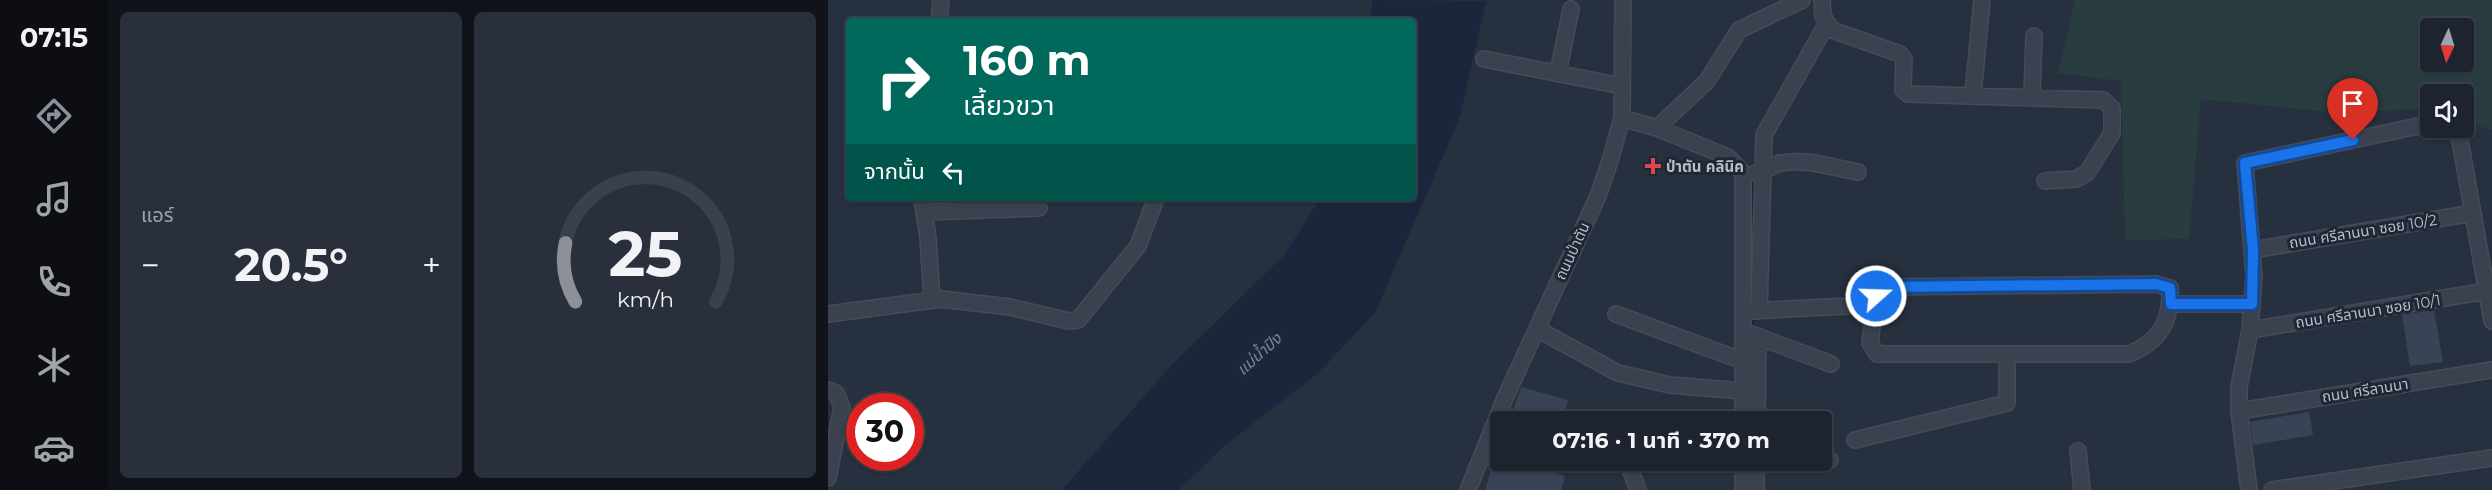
<!DOCTYPE html>
<html lang="th">
<head>
<meta charset="utf-8">
<style>
  :root { --surface:#1d242f; --page:#2a303b; --text:#f1f3f6; --muted:#a0a4aa; --line:#3b414b; --accent:#8c9099 }
  body { margin:0; font-family:Montserrat,"Noto Sans Thai",sans-serif; background:var(--page); color:var(--text); height:100vh; display:flex; flex-direction:column; font-size:22px; white-space:nowrap }
  * { box-sizing:border-box; margin:0 }
  p { font-size:20px; color:var(--muted) }
  .icon { flex:none; width:33px; height:33px; fill:none; stroke:currentColor; stroke-width:2; stroke-linecap:round; stroke-linejoin:round }
  .map { position:relative; flex:1; overflow:hidden }
  .details { display:flex; flex-direction:column; gap:12px; padding:12px; background:#10141a; width:720px }
  .details>* { flex:none }
  .top-card { position:absolute; left:18px; top:18px; width:570px; height:183px; border-radius:6px; box-shadow:0 2px 4px #0004,0 0 0 2px var(--line); background:#00695c; color:#fff; overflow:hidden }
  .needle { width:39px; rotate:184deg }
  .fabs { position:absolute; left:1592px; top:18px; display:grid; gap:12px }
  .fabs a { display:grid; place-items:center; width:54px; height:54px; border-radius:6px; background:var(--surface); box-shadow:0 2px 4px #0004,0 0 0 2px var(--line); font-size:30px }
  .speed { position:absolute; left:18px; top:393px; display:flex; gap:12px; font-size:30px; font-weight:700; text-align:center }
  .speed>* { display:grid; place-content:center; width:78px; height:78px; border-radius:50%; background:var(--surface); box-shadow:0 2px 4px #0004,0 0 0 2px var(--line); line-height:1 }
  .speed .limit { border:9px solid #d22; background:#fff; color:#111 }
  .pin { position:absolute; display:grid; place-items:center; width:51px; height:51px; color:#fff; margin:-62px -26px; border-radius:50% 50% 50% 0; rotate:-45deg; box-shadow:0 0 6px #0007 }
  .pin .icon { rotate:45deg }
  .me { position:absolute; width:66px; margin:-33px; rotate:70deg; stroke-linejoin:round; filter:drop-shadow(0 0 4px #0008) }
  .turn { display:flex; align-items:center; gap:21px; height:126px; padding:0 18px; font-size:27px }
  .turn .icon { width:78px; height:78px; stroke-width:2.5 }
  .turn b { display:block; font-size:42px; line-height:51px }
  .then { display:flex; align-items:center; height:57px; padding:0 18px; background:#0003; gap:12px; font-size:22px }
  .big { font-size:45px; font-weight:700; line-height:1.1 }
  .details .widget { flex:1; display:flex; flex-direction:column; justify-content:center; gap:9px; min-width:0; padding:0 21px; border-radius:9px; background:var(--page) }
  .details .dial { align-items:center; gap:0 }
  .dial svg { height:156px; overflow:visible; fill:none; stroke:var(--line); stroke-width:7; stroke-linecap:round; text-anchor:middle }
  .dial text { fill:var(--text); stroke:none }
  .heat { display:flex; justify-content:space-between; align-items:center; font-size:33px; direction:ltr }
  .details .tiles { flex:1; display:grid; gap:12px; grid-template-columns:repeat(2,1fr) }
  .trip { position:absolute; left:662px; top:411px; width:342px; height:60px; border-radius:6px; background:var(--surface); box-shadow:0 2px 4px #0004,0 0 0 2px var(--line); font-weight:700; line-height:60px; text-align:center }
  main { display:flex; flex:1; min-height:0 }
  .dock { display:flex; flex-direction:column; width:108px; justify-content:space-around; align-items:center; background:#0c0e13; color:var(--muted) }
  .dock .icon { width:42px; height:42px }
  .dock .on { color:var(--accent) }
  .dock b { font-size:27px; color:var(--text) }
  .map>svg:first-child { display:block }
</style>
</head>
<body>
<main>
<nav class="dock">
<b>07:15</b>
<svg class="icon on" aria-label="directions" viewBox="0 0 24 24"><path d="M12 3l9 9-9 9-9-9zM9 14v-3h6M13 9l2 2-2 2"/></svg>
<svg class="icon" aria-label="music" viewBox="0 0 24 24"><path d="M9 18V5l10-2v13"/><circle cx="6" cy="18" r="3"/><circle cx="16" cy="16" r="3"/></svg>
<svg class="icon" aria-label="phone" viewBox="0 0 24 24"><path d="M5 4h4l2 5-3 2q2 4 5 5l2-3 5 2v4C11 20 4 13 5 4z"/></svg>
<svg class="icon" aria-label="climate" viewBox="0 0 24 24"><path d="M12 3v18M4 7l16 10M4 17L20 7"/></svg>
<svg class="icon" aria-label="car" viewBox="0 0 24 24"><path d="M5 17H2v-5l4-1 3-4h7l3 4 3 1v5h-3M9 17h6M6 11h13"/><circle cx="7" cy="17" r="2"/><circle cx="17" cy="17" r="2"/></svg>
</nav>
<section class="details">
<div class="tiles">
<div class="widget"><p>แอร์</p>
<div class="heat"><a>−</a><b class="big">20.5°</b><a>+</a></div>
</div>
<div class="widget dial"><svg viewBox="0 0 100 80">
<path d="M14 69A42 42 0 1 1 86 69"/>
<path d="M14 69A42 42 0 0 1 9 39" stroke="#8c9099"/>
<text x="50" y="56" font-size="32" font-weight="700">25</text>
<text x="50" y="72" font-size="11">km/h</text>
</svg></div>
</div>
</section>
<div class="map">
<svg width="1664" height="490" viewBox="0 0 1664 490">
  <rect width="100%" height="100%" fill="#27303f"/>
  <!-- green -->
  <path fill="#293c40" fill-rule="evenodd" d="M1247,0H1664V130L1635,121V94H1602V108L1513,113L1373,99L1361,239L1297,240L1293,81L1230,73ZM1602,28H1635V62H1602Z"/>
  <!-- water -->
  <path fill="#1b263d" d="M544,0L658,1L632,117L547,313L489,374L395,447L351,490H234L341,368L458,253L492,198H585V21H543Z"/>
  <g fill="none" stroke-linecap="round" stroke-linejoin="round">
    <!-- stream -->
    <path stroke="#1b263d" stroke-width="4" d="M925,176L926,226
      M925,331V314"/>
  </g>
  <!-- building -->
  <path fill="#3a4355" d="M1606,310L1615,362L1582,366L1574,315Z
    M693,387L740,400L734,422H681Z
    M1481,412L1485,435L1425,445L1422,422Z
    M666,460H724L721,471L737,476L733,490H657Z"/>
  <g fill="none" stroke-linecap="round" stroke-linejoin="round">
    <defs>
      <path id="minor" d="M994,0L995,16L1004,30L1072,54L1076,59L1075,90L1080,94L1275,100L1284,108V133L1259,173L1248,179L1217,181
        M111,21L113,0
        M656,59L794,86
        M730,73L743,9
        M1145,94L1154,0
        M1204,96L1206,36
        M794,118L829,128L879,81L911,30L974,0
        M829,128L900,157L915,173V422
        M1614,128L1630,129L1664,321
        M927,173C938,173 944,164 953,163C978,158 1006,168 1030,172
        M94,198L100,238L104,300
        M97,212L211,208
        M1425,250L1645,213
        M1328,284L1342,288C1343,321 1333,341 1301,354H1049L1042,343L1048,296L1052,289L1058,287Z
        M1343,304H1424
        M921,311L1038,305
        M931,311L936,135L998,25
        M0,314L113,299L182,307L241,321L250,320L310,246L328,198
        M788,314L915,361
        M709,329L790,373L842,385L915,391L929,397
        M1422,330L1659,291
        M915,331L1003,364
        M0,390L8,393L14,407L0,478
        M1411,411L1664,370
        M929,422L930,337
        M1027,440L1179,403V355
        M1250,451L1254,490
        M993,459L1002,460
        M801,466L810,490
        M640,490L677,398L770,196L782,161L794,118L795,0
        M915,490L916,460
        M928,490V460
        M1421,490L1411,411V387L1422,330L1426,277L1417,163L1590,126L1602,127
        M1444,490L1664,458"/>
    </defs>
    <!-- minor casing -->
    <use href="#minor" stroke="#454b58" stroke-width="18"/>
    <!-- minor -->
    <use href="#minor" stroke="#3b424f" stroke-width="15"/>
  </g>
  <g fill="none" stroke-linecap="round" stroke-linejoin="round">
    <defs>
      <path id="route" d="M1048,296L1052,289L1058,287L1328,284L1342,288L1343,304H1424L1425,250L1417,163L1525,140"/>
    </defs>
    <!-- route casing -->
    <use href="#route" stroke="#114b97" stroke-width="15"/>
    <!-- route -->
    <use href="#route" stroke="#1a73e8" stroke-width="10"/>
  </g>
  <!-- markers -->
  <path fill="#e0444e" stroke="#202734" stroke-width="2" d="M822 157h6v6h6v6h-6v6h-6v-6h-6v-6h6z"/>
  <g text-anchor="middle" dominant-baseline="central" stroke-width="6" stroke-linejoin="round" paint-order="stroke">
    <!-- poi labels -->
    <g font-size="15" font-weight="bold" fill="#b8bdc9" stroke="#202734" text-anchor="start">
      <text x="838" y="166">ป่าตัน คลินิค</text>
    </g>
    <!-- street labels -->
    <g font-size="15" fill="#b8bdc9" stroke="#202734">
      <text transform="translate(1535 231) rotate(-9)">ถนน ศรีลานนา ซอย 10/2</text>
      <text transform="translate(744 251) rotate(-65)">ถนนป่าตัน</text>
      <text transform="translate(1540 311) rotate(-9)">ถนน ศรีลานนา ซอย 10/1</text>
      <text transform="translate(1537 390) rotate(-9)">ถนน ศรีลานนา</text>
    </g>
    <!-- water labels -->
    <g font-size="16" font-style="italic" fill="#7385a6" stroke="#202734">
      <text transform="translate(431 354) rotate(-42)">แม่น้ำปิง</text>
    </g>
  </g>
</svg>
<div class="fabs">
<a><svg class="needle" viewBox="-14 -14 28 28"><path d="M0-13l5 13h-10z" fill="#e53935"/><path d="M0 13l5-13h-10z" fill="#a0a4aa"/></svg></a>
<a><svg class="icon" aria-label="sound" viewBox="0 0 24 24"><path d="M4 9h4l5-4v14l-5-4H4zM17 9q2 3 0 6"/></svg></a>
</div>
<div class="speed"><div class="limit">30</div></div>
<div class="pin" style="left:1525px;top:140px;background:#d93025"><svg class="icon" aria-label="arrive" viewBox="0 0 24 24"><path d="M6 21V4h12l-3 4 3 4H6"/></svg></div>
<svg class="me" style="left:1048px;top:296px" viewBox="-20 -20 40 40"><circle r="17" fill="#1a73e8" stroke="#fff" stroke-width="3"/><path d="M0-11L8 9 0 5-8 9z" fill="#fff"/></svg>
<div class="trip">07:16 · 1 นาที · 370 m</div>
<div class="top-card">
<div class="turn"><svg class="icon" aria-label="right" viewBox="0 0 24 24"><path d="M7 20v-9h11M14 6l5 5-5 5"/></svg><div><b>160 m</b>เลี้ยวขวา</div></div>
<div class="then">จากนั้น<svg class="icon" aria-label="left" viewBox="0 0 24 24"><path d="M17 20v-9H6M10 6l-5 5 5 5"/></svg></div>
</div>
</div>
</main>
</body>
</html>
